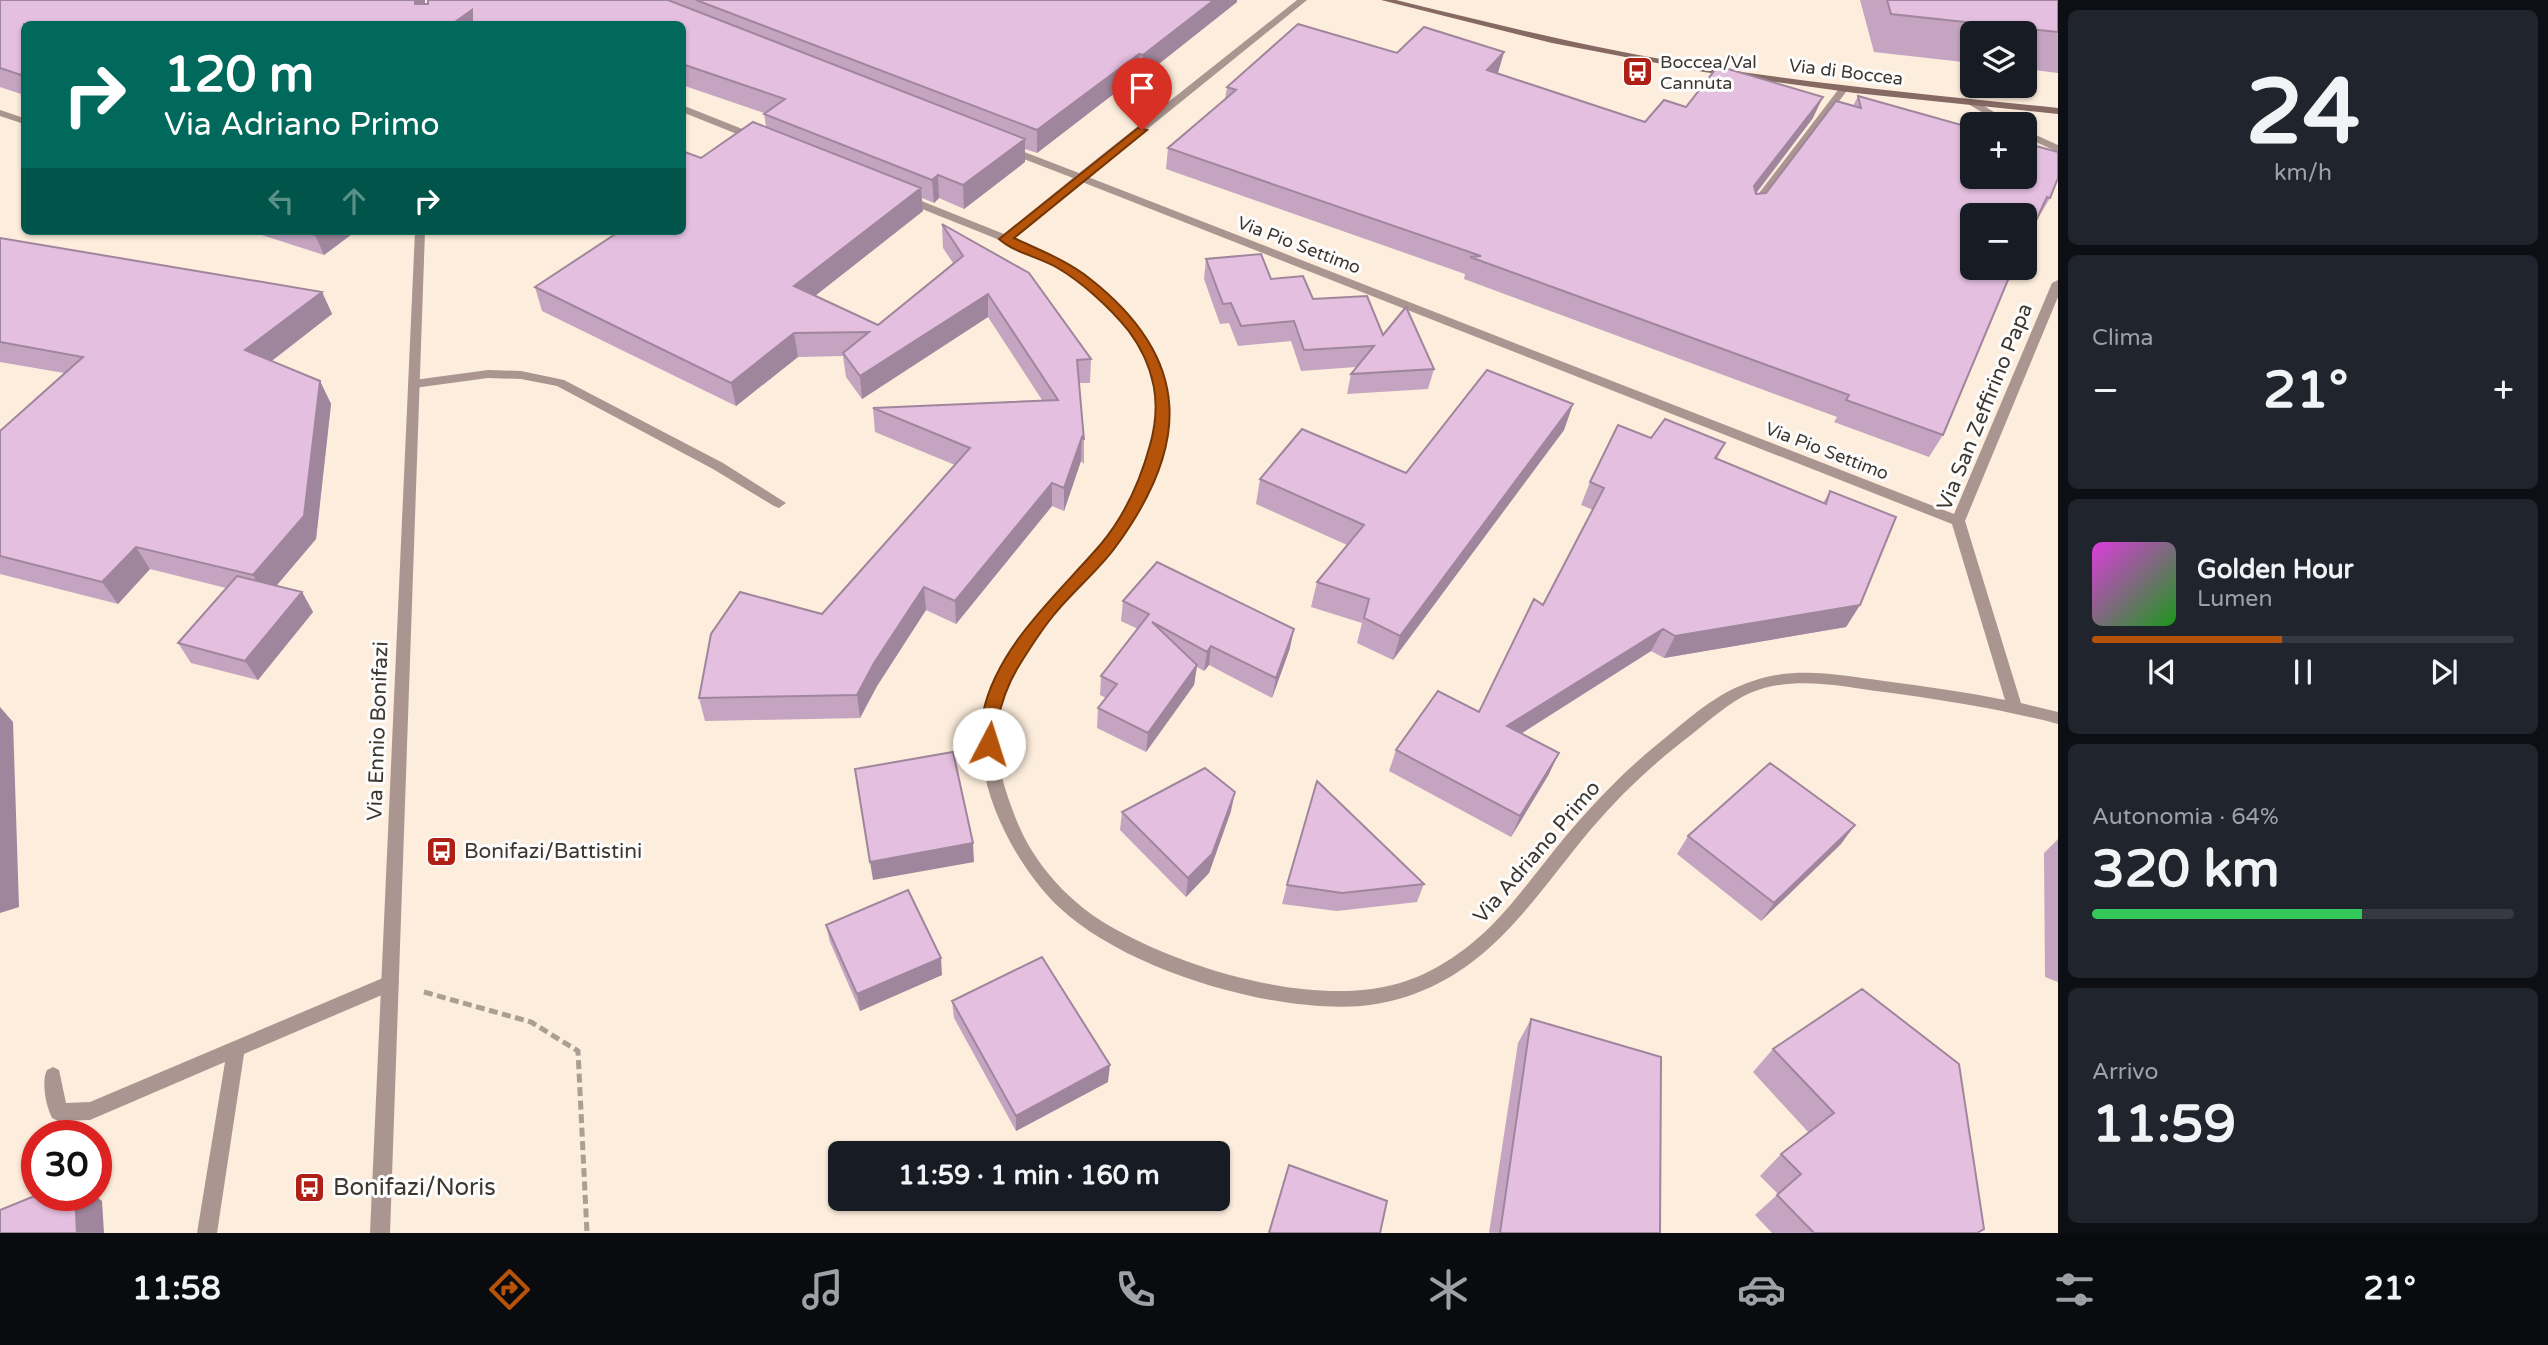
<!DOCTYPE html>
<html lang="it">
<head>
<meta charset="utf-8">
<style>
  :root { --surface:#171b24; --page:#20242c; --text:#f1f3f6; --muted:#9ea1a6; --line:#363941; --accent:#b45309 }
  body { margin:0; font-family:"Varela Round",sans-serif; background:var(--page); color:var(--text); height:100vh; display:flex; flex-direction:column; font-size:26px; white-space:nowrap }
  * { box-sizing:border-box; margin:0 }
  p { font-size:23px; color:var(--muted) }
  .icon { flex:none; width:38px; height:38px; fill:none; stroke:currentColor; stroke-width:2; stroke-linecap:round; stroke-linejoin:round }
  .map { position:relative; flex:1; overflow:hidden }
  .details { display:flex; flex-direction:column; gap:10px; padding:10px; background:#0d0f14; width:490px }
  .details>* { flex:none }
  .top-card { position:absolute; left:21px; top:21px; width:665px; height:214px; border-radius:10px; box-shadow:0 2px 5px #0004; background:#00695c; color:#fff; overflow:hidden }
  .fabs { position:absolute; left:1960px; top:21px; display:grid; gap:14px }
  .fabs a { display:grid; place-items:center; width:77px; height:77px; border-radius:10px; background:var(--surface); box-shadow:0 2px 5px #0004; font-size:35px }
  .speed { position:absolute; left:21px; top:1120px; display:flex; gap:14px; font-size:35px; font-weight:700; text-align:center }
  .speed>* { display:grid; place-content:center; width:91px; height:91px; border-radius:50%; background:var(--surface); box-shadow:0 2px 5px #0004; line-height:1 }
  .speed .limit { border:10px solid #d22; background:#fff; color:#111 }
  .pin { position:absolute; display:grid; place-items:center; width:60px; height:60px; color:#fff; margin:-72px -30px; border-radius:50% 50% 50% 0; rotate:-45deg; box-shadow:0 0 7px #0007 }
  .pin .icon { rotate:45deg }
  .me { position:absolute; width:77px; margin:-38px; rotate:5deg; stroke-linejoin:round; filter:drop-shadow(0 0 5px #0008) }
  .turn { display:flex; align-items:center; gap:24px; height:147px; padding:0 28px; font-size:32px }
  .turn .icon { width:91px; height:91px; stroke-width:2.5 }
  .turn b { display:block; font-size:49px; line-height:60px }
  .lanes { display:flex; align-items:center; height:66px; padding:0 28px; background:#0003; justify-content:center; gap:35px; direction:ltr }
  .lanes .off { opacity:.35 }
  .big { font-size:52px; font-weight:700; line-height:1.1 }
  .details .tile { flex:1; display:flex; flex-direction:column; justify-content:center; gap:10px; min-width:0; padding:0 24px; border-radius:10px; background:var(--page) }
  .details .dial { align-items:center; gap:0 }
  .dial b { font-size:91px; line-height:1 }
  .song { display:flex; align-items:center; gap:21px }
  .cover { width:84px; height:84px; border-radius:10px; background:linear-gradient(135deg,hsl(300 70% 55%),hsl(120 70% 35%)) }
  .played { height:7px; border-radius:4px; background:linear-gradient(90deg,var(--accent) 45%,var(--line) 45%) }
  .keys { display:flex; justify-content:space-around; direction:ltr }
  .heat { display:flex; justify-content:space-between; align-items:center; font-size:38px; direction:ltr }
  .charge { height:10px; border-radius:5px; background:linear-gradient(90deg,#34c759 64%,var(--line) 0) }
  .trip { position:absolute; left:828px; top:1141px; width:402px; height:70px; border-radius:10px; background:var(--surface); box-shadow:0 2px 5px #0004; font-weight:700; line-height:70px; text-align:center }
  .menu { display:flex; height:112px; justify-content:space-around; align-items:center; background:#090b0e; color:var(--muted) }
  .menu .icon { width:49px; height:49px }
  .menu .selected { color:var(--accent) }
  .menu b { font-size:32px; color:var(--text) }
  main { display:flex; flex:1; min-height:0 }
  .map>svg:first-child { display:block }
</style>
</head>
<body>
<main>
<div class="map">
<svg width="2058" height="1233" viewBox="0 0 2058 1233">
  <rect width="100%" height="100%" fill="#fdeddc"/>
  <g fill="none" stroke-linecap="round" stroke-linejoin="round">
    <!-- path -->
    <path stroke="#ab9f93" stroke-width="5" stroke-dasharray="9 4.5" stroke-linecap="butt" d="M424,992L531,1022L578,1051L587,1233"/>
    <!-- service -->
    <path fill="#aa9590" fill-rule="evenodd" d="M390,975L396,977L399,983L396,989L244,1054L217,1233H197L225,1062L90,1120L58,1121L52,1118C46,1106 41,1082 47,1070L53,1067L59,1070L66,1103L90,1102Z"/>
    <!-- minor -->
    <path fill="#aa9590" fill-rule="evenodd" d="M1297,0H1307L1088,177L1954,514L2052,283L2058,280V297L1965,521L2021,703L2058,712V724C2001,709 1943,700 1884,692C1839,686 1794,675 1750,693C1728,703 1710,720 1691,735C1655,762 1622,793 1592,828C1543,886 1502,954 1431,987C1409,997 1385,1004 1361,1006C1271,1013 1126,970 1060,908C1017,868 977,792 981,732C985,653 1057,600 1102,543C1173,456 1180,362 1086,288C1048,258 1002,241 957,223C938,215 917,208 900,198L905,195L909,196L1004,234L1073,178L1006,152V148H1014L1079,173ZM1082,182L1952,524L2005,700C1965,692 1924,686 1884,681C1839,675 1797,666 1753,681C1717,692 1687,720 1659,743C1624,771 1594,803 1565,837C1541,866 1519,897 1493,924C1469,948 1439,970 1406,981C1321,1010 1191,971 1115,929C1071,905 1034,865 1016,819C1001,781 989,740 1001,699C1020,639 1075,596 1113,548C1223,408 1157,303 1013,237Z
      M1841,86L1849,88L1758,209H1750V205Z
      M1968,100H1974L2014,124H2002L1968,104Z
      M682,105L760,136L761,138L752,140L682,112Z
      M0,110L24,118V124L0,116Z
      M2025,130L2058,145V152L2025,137Z
      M488,370L521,371L564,380L723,463L786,503L779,508L774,506L713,469L557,386L521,379L488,378L414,388L408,384L414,380Z"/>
    <!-- tertiary -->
    <path fill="#aa9590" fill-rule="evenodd" d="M415,231H425L390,1233H370Z"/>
    <!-- secondary -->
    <path fill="#876963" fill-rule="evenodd" d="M1381,0H1396C1498,25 1600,50 1703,66C1821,85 1940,96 2058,108V114L1855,93L1704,72L1552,43Z"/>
  </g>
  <!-- wall -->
  <path fill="#c4a4c0" d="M0,0H425V4H428V0H1237V2L1141,78L1137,76L1037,153L1025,149V162L964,209L939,198L934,203L922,198L923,211L815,296L878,325L953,263L943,248L942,224L1091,359L1090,383H1079L1084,440V464L1081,461L1064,511L1052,506L956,624L926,610L877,686L860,718L705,721L699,698L822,614L955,465L875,432L873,408L1042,400L988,317L862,399L846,377L843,356L798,357L736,406L542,311L535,287L682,231L701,158L766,127L764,113L682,85V24H24V95L0,87Z
    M1860,0H2058V73L2025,69V33H1972V63L1874,52Z
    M1504,52L1498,73L1645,122L1686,107L1813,118L1756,194L1766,193L1853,106L1858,96L2050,198L2037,220L2008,279L1943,435L1929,457L1834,422L1837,417L1464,279L1465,274L1166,169L1168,148L1225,99L1227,87L1397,53Z
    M249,231H356L324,255Z
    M0,238L322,292L332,314L272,361L320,381L331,404L316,539L276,586L302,592L313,612L258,680L191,663L178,643L226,588L150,569L118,604L0,574V431L64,373L0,362Z
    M1206,259L1271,279L1313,299L1383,335L1434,369L1428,389L1347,394L1351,374L1356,367L1301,371L1291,341L1238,346L1229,323L1220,324L1204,279Z
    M1573,404L1564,430L1393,660L1357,643L1362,623L1311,607L1317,582L1347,545L1256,504L1260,479L1406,473Z
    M1651,438L1725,443L1717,459L1823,503L1830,491L1860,605L1846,627L1664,658L1651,651L1521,734L1549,774L1511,837L1389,771L1396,750L1479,712L1543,605L1593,510L1581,505L1590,482Z
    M1123,601L1290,648L1272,698L1209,665L1204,671L1197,667L1194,685L1146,752L1097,728L1098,708L1106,698L1100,695L1101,676L1138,629L1121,621Z
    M1231,811L1209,873L1186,897L1120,830L1122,812Z
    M1688,836L1841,844L1761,921L1677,854Z
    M2058,839V982L2045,977L2044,853Z
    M1424,884L1417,902L1337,911L1282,904L1287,885Z
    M826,925L942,975L860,1011L830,942Z
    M952,1001L1108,1082L1016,1131L954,1018Z
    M1531,1019L1660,1233H1489L1518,1043Z
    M1773,1049L1978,1233H1772L1755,1215L1778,1194L1760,1176L1781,1154L1809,1133L1753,1072Z
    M1289,1165L1380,1233H1268Z"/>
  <!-- shaded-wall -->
  <path fill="#a0869c" d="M415,0H425L422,24L415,4Z
    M1214,0H1237V2L1141,78L1143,55Z
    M472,10L477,24H452Z
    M1504,52L1498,72L1482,91L1487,70Z
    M1139,54L1137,76L1037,153V130Z
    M1823,97L1813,118L1745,207L1754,186Z
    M1025,139V162L964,209L963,185Z
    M938,175L939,198L934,203L932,180Z
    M921,188L923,211L797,310L794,286Z
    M321,231H356L324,255L315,235Z
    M322,292L332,314L257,372L245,350Z
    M988,294V317L862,399L860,376Z
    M794,333L798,357L736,406L731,383Z
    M320,381L331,404L316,539L266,598L253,575Z
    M1573,404L1564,430L1393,660L1400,636Z
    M1082,437L1081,461L1064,511V488Z
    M1052,483V506L956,624L955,601Z
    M136,547L150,569L118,604L102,582Z
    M924,587L926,610L877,686L860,718L857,695L874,663Z
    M302,592L313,612L258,680L245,661Z
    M1860,605L1846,627L1664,658L1675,636Z
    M1294,629L1290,648L1272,698L1276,678Z
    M1663,629L1651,651L1498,748L1507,726Z
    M1211,646L1209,665L1204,671L1207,652Z
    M1197,665L1194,685L1146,752L1148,733Z
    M0,707L13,722L19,907L0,913Z
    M1559,753L1549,774L1511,837L1520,816Z
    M1235,792L1231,811L1209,873L1186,897L1188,878Z
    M1855,825L1841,844L1761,921L1774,903Z
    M973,843L974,862L873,880L870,862Z
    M941,958L942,975L860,1011L857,994Z
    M1110,1065L1108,1082L1016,1131V1116Z
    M75,1195H94L102,1201L104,1233H77Z"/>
  <!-- building -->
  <path fill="#e4bfdf" stroke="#a0869c" stroke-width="2" d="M0,0H415V4H428V0H668L1025,139L963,185L938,175L932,180L764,114L785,99L682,64V24H472V10L452,24H24V76L0,68Z
    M696,0H1214L1143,55L1139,54L1037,130Z
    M1887,0H2058V32L1891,14Z
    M1298,24L1397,53L1424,27L1504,52L1487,70L1645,122L1664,100L1686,107L1718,66L1823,97L1754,186L1756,194L1766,193L1836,101L1861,108L1858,96L1972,128V177H2025V143L2058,152V178L2050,198L2047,197L2025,244V215H1972V268H2013L1943,435L1846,400L1849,395L1470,257L1481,256L1168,148L1236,90L1227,87Z
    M753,122L921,188L794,286L878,325L963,256L942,224L1029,273L1091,359L1077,360L1084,440L1082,437L1064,488L1052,483L955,601L924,587L874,663L857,695L699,698L711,634L740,592L822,614L970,448L873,408L1058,400L988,294L860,376L843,353L869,332L794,333L731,383L535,287L620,231H682V151L701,158Z
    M302,231H321L315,235Z
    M0,238L322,292L245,350L320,381L304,516L253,575L136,547L102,582L0,556V431L83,357L0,342Z
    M1261,254L1271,279L1303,276L1313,299L1367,296L1383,335L1406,307L1434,369L1351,374L1374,346L1304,350L1294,321L1241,326L1231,303L1223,304L1206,259Z
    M1487,370L1573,404L1400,636L1364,618L1369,599L1317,582L1364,525L1260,479L1302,429L1406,473Z
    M1665,419L1725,443L1715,458L1826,504L1830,491L1896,517L1860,605L1675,636L1663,629L1507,726L1559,753L1520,816L1396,750L1438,691L1479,712L1534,599L1543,605L1604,488L1590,482L1618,425L1651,438Z
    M1157,562L1294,629L1276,678L1211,646L1207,652L1152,622L1197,665L1148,733L1098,708L1117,684L1101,676L1149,614L1123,601Z
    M237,576L302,592L245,661L178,643Z
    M953,752L973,843L870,862L855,769Z
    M1770,763L1855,825L1774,903L1688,836Z
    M1205,768L1235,792L1212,854L1188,878L1122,812Z
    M1317,781L1424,884L1342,893L1287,885Z
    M908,890L941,958L857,994L826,925Z
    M1042,957L1110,1065L1016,1116L952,1001Z
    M1862,989L1959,1064L1984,1229L1977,1233H1814L1777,1195L1801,1174L1781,1154L1834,1113L1773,1049Z
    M1531,1019L1661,1057L1660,1233H1500Z
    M1289,1165L1387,1201L1380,1233H1269Z
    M37,1195H75L77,1233H0V1210Z"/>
  <!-- route -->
  <path fill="#b45309" stroke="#753606" stroke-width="2" d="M1138,128L1147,130L1014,238C1039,250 1066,260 1089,278C1194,360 1190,447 1114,549C1096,573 1072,592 1053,616C1040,632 1028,651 1017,669C1007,686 1001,704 997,723C996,732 999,741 995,749H983C977,738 980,724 983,713C997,646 1058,594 1101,544C1125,515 1140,482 1150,445C1162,403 1155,366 1128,330C1109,307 1082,282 1056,267C1038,257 1013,252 999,239Z"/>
  <!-- icons -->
  <defs>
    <symbol id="bus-square" viewBox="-11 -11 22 22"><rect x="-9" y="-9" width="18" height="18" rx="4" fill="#af1f16" stroke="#fdfdfd"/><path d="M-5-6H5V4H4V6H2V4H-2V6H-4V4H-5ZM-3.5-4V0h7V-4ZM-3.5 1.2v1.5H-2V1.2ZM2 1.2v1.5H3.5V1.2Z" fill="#fff"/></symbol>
  </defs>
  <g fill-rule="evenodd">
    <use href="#bus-square" x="1620" y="54" width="35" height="35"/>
    <use href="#bus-square" x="424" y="834" width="35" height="35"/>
    <use href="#bus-square" x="292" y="1170" width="35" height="35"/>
  </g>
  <g text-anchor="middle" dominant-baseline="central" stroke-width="6" stroke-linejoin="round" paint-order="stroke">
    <!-- far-poi labels -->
    <g font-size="18" fill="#3d3730" stroke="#fdfdfd" text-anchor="start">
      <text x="1660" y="62">Boccea/Val<tspan x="1660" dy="21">Cannuta</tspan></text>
    </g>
    <!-- far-street labels -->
    <g font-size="18" fill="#3d3730" stroke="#fdfdfd">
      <text transform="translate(1846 72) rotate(7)">Via di Boccea</text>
      <text transform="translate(1299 245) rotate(21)">Via Pio Settimo</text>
      <text transform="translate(1827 451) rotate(21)">Via Pio Settimo</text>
    </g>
    <!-- street labels -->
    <g font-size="21" fill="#3d3730" stroke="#fdfdfd">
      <text transform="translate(1985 407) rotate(-68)">Via San Zeffirino Papa</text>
      <text transform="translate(378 731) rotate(-88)">Via Ennio Bonifazi</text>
      <text transform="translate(1537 852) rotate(-49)">Via Adriano Primo</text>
    </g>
    <!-- poi labels -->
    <g font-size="21" fill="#3d3730" stroke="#fdfdfd" text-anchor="start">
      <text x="464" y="851">Bonifazi/Battistini</text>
    </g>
    <!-- near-poi labels -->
    <g font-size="24" fill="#3d3730" stroke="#fdfdfd" text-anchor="start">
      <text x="333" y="1187">Bonifazi/Noris</text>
    </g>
  </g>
</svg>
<div class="fabs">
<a><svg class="icon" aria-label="layers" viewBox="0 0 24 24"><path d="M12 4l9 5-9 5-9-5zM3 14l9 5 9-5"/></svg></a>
<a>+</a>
<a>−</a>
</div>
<div class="speed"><div class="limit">30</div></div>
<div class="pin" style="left:1142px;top:130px;background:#d93025"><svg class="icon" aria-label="arrive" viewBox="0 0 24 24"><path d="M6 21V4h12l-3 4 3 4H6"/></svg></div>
<svg class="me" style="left:989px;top:744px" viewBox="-20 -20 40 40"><circle r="19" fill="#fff"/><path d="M0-13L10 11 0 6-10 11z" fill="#b45309"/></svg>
<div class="trip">11:59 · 1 min · 160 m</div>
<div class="top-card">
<div class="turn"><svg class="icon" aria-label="right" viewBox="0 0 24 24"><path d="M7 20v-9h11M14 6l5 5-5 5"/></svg><div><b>120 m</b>Via Adriano Primo</div></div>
<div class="lanes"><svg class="icon off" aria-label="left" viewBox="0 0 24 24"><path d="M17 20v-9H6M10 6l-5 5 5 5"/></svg><svg class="icon off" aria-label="ahead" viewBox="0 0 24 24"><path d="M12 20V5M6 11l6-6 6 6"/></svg><svg class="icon" aria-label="right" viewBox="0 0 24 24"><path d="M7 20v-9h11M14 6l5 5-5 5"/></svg></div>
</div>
</div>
<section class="details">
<div class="tile dial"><b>24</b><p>km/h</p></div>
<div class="tile"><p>Clima</p>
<div class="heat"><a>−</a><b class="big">21°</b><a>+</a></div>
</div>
<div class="tile">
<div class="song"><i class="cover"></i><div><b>Golden Hour</b><p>Lumen</p></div></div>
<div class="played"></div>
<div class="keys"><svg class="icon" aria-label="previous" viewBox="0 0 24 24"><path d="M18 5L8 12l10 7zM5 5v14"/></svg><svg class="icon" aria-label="pause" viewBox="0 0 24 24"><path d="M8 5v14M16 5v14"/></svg><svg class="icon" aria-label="next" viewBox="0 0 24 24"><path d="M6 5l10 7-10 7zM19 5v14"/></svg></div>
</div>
<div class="tile"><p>Autonomia · 64%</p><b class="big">320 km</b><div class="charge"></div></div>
<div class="tile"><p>Arrivo</p><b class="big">11:59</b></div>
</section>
</main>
<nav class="menu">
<b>11:58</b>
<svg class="icon selected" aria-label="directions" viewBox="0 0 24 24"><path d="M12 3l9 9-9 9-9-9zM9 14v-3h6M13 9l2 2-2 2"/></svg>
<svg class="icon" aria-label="music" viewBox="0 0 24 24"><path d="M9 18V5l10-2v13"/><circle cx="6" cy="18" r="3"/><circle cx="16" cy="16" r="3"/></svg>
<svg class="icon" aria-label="phone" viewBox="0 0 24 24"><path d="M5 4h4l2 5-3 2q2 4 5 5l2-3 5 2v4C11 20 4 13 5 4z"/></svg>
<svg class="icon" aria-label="climate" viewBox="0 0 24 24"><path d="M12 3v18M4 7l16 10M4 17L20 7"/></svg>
<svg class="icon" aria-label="car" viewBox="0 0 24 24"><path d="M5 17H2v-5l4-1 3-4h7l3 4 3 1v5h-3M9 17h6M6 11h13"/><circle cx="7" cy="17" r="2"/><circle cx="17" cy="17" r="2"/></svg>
<svg class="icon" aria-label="filters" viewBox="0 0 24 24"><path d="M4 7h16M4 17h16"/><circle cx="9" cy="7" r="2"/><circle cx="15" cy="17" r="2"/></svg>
<b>21°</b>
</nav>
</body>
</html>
